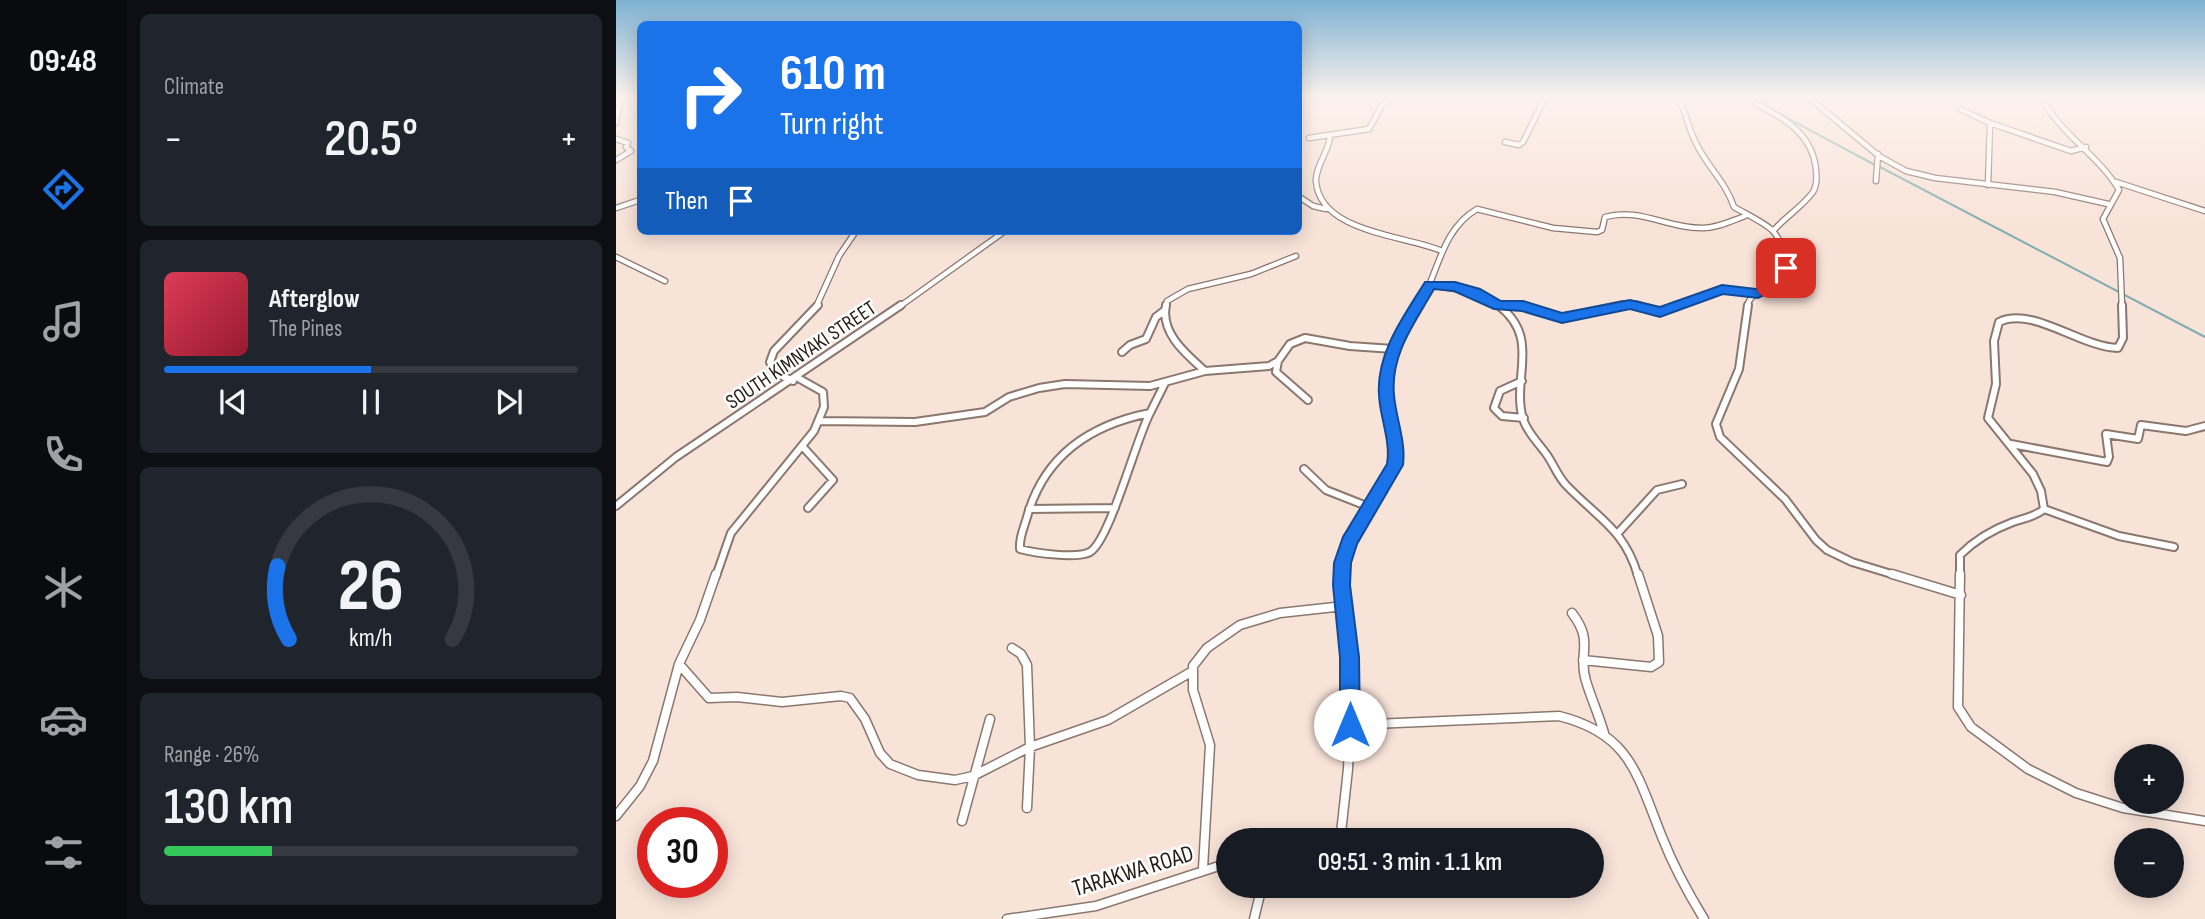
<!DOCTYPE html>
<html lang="en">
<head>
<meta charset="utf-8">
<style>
  :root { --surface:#171b24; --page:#20242c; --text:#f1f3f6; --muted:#9ea1a6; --line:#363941; --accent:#1a73e8 }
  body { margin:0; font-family:"Sofia Sans Condensed",sans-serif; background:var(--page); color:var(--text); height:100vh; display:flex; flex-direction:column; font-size:26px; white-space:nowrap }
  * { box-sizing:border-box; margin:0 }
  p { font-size:23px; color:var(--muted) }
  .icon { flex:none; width:38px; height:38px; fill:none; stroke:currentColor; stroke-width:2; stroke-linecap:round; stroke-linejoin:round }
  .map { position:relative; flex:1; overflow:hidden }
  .drawer { display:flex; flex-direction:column; gap:14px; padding:14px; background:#0d0f14; width:490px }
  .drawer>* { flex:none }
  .hud { position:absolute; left:21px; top:21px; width:665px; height:214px; border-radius:10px; box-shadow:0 4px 18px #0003; background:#1a73e8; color:#fff; overflow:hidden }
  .tools { position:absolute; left:1498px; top:744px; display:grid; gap:14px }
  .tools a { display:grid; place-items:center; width:70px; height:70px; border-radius:50%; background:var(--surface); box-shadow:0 4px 18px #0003; font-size:35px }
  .speed { position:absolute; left:21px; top:807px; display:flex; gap:14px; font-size:35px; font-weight:700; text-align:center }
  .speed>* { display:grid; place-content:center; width:91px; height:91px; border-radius:50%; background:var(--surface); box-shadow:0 4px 18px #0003; line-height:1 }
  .speed .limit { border:10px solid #d22; background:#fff; color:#111 }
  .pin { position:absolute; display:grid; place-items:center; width:60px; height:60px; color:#fff; margin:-30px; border-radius:14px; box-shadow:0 4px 10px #0006 }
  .me { position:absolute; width:77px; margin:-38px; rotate:0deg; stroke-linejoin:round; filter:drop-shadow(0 0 5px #0008) }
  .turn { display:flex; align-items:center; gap:24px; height:147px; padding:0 28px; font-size:32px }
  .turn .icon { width:91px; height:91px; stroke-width:2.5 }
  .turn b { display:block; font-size:49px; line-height:60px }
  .then { display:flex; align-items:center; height:66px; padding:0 28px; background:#0003; gap:14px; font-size:26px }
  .big { font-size:52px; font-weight:600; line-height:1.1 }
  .drawer .card { flex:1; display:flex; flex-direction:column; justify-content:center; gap:10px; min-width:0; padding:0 24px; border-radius:10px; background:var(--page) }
  .drawer .dial { align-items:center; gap:0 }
  .dial svg { height:182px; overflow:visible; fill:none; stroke:var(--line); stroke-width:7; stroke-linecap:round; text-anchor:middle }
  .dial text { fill:var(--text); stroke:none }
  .song { display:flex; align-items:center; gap:21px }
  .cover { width:84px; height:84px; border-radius:10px; background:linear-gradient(135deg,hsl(350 70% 55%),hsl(350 70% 35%)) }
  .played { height:7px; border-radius:4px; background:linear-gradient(90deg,var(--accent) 50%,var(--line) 50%) }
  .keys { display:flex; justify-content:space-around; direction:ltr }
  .heat { display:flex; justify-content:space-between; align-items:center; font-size:38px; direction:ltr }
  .charge { height:10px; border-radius:5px; background:linear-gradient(90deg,#34c759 26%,var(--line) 0) }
  .trip { position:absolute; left:600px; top:828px; width:388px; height:70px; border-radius:35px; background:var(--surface); box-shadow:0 4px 18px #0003; font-weight:600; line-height:70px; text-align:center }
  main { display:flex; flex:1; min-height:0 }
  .tabs { display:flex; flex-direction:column; width:126px; justify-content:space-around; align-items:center; background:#090b0e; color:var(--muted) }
  .tabs .icon { width:49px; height:49px }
  .tabs .active { color:var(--accent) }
  .tabs b { font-size:32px; color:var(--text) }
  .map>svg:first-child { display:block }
</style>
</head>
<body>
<main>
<nav class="tabs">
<b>09:48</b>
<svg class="icon active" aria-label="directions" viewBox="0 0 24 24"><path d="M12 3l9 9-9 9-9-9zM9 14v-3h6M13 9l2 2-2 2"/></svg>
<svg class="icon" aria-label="music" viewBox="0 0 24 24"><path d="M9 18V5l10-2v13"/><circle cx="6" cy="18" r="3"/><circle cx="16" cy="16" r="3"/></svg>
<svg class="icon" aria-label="phone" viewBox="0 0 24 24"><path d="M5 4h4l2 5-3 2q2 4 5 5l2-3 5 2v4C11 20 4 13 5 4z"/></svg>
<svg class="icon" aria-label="climate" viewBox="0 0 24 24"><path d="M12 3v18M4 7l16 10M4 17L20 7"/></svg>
<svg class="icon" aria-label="car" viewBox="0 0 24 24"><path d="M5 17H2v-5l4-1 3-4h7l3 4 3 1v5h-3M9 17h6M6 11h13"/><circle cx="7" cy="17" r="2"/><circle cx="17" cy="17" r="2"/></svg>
<svg class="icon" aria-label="filters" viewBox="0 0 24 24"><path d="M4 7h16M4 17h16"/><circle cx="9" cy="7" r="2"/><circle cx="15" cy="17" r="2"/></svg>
</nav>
<section class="drawer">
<div class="card"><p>Climate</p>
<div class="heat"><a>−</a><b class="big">20.5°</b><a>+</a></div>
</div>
<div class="card">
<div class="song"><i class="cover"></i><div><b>Afterglow</b><p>The Pines</p></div></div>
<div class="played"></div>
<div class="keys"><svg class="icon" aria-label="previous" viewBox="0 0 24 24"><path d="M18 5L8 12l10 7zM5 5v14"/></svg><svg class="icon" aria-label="pause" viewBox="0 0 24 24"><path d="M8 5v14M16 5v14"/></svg><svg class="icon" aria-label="next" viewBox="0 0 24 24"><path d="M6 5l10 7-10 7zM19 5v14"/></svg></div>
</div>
<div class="card dial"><svg viewBox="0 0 100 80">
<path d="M14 69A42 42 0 1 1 86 69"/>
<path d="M14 69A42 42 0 0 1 9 37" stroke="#1a73e8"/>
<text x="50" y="56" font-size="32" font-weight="700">26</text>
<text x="50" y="72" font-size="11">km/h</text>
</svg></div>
<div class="card"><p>Range · 26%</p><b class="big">130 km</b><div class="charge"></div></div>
</section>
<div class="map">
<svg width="1589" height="919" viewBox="0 0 1589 919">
  <rect width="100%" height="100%" fill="#f8e3d8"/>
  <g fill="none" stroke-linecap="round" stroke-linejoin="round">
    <!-- stream -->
    <path stroke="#80adb2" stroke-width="2" d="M1143,96L1154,109
      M1162,113L1259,165
      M1264,167L1589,337"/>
    <defs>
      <path id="minor-far2" d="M1060,96C1071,111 1071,125 1079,141C1090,166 1109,180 1118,207C1130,214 1146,221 1156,230C1166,240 1175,269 1164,281C1154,291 1134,290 1131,307
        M1191,96L1263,156L1290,171L1319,178L1439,192L1492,204
        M1425,96C1443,134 1482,154 1503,190L1487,219L1504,258L1506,307
        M0,102L3,104L0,123
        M1140,104C1169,118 1197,135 1200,170C1201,178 1201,185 1197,192C1186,207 1169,217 1157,231
        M1344,109L1374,123L1455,151L1470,147
        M714,136C713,152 699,166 700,182C705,233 789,235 826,251
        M693,138L753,129L765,107L778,96
        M0,139L12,143L10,147L15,151L0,160
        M889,142L903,145L907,142L930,96
        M1260,181L1262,154
        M1500,182L1589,211
        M1372,185L1374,123
        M682,196L697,206L710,209
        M0,208L24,200
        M0,257L49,281
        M814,285L858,292L885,307
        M883,306L911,307
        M200,307L223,256L240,231
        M283,307L389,231
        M550,307L551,301L572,289L635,274L680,256
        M803,307C822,274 825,230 861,209L937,228L981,232L986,230L989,217C1023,207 1053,229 1087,228C1101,228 1115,221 1129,216
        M998,307L1014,304L1026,307
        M1057,307L1106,290L1141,293"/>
      <path id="minor-far1" d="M550,305C544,333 570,354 589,371
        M882,305C926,338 895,378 907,419C912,434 922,442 931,455C938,465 942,477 951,486C982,518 1009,530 1022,576
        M906,305L946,318L1007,305
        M1020,305L1044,312L1062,305
        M1132,305L1123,369L1100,424L1104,437L1169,499L1200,540L1211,550L1236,562L1282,576
        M883,306L894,305
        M506,352L514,345L530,339L540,317L548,311
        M662,361L660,372L692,400
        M177,381L158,372L154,362L158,351L202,305
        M906,381L884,391L878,408L886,416L908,418
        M534,413C520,439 494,540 474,552C461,559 418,553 404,549C403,537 408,528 411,517C428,456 473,425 534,413Z
        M534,413L549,383
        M203,421L299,422L369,412L393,397L423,388L449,384L534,386L589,371L653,366L662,361L674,344L689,338L734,346L777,349
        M1395,444L1491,462L1493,457L1490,434L1522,439L1525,425L1570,431L1589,426
        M187,447L217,480L192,508
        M688,469L710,490L753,507
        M0,506L60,457L285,305
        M413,509L499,508
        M1428,509L1503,536L1558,547
        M1002,533L1041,490L1066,484
        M100,576L115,533L198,431L208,407L207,392L182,378
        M726,576C728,544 746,519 763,493C769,484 776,474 779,465C785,446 776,424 772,406C764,366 784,338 804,305
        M1344,576V555C1358,541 1378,529 1397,522C1408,518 1419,517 1428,509L1425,491L1417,474L1372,418L1380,384L1378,341L1383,322C1417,306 1464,347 1502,348L1507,338L1506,305"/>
      <path id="minor" d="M1276,574L1345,595
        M1344,574L1342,707L1355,727L1412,769L1460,793L1507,808L1589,821
        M956,613C979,643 961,653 970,681C975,698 983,715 988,733
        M396,648L405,654L411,665L414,747L411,808
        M967,660L1035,667L1043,662L1042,636L1022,574
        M63,664L93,698L121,697L166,702L225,696L234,698L249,719L264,753L274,764L302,775L339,780L357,776L414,747L492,720L575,672
        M734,725L943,716C1015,734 1021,775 1046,837C1057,865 1072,893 1088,919
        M0,816L24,786L37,761L63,664L84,620L100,574
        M346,821L374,719
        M715,840L725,833L732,769L735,702L734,661L726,574
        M587,869L594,745L577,690V666L591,648L624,625L664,613L728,606
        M391,919L480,906L612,863
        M638,919L646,886"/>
    </defs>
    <!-- minor-far2 casing -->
    <use href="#minor-far2" stroke="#8a776e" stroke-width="7"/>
    <!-- minor-far1 casing -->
    <use href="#minor-far1" stroke="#8a776e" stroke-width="10"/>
    <!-- minor casing -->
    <use href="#minor" stroke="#8a776e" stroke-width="11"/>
    <!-- minor-far2 -->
    <use href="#minor-far2" stroke="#fff" stroke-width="4.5"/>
    <!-- minor-far1 -->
    <use href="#minor-far1" stroke="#fff" stroke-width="6"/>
    <!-- minor -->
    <use href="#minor" stroke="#fff" stroke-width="8"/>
  </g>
  <!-- sky -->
  <linearGradient id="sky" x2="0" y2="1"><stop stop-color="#7eb1d2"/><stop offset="0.43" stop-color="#fcf2ed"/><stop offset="1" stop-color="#fcf2ed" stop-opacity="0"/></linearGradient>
  <rect width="1589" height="225" fill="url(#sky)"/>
  <!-- route -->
  <path fill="#1a73e8" stroke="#114b97" stroke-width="2" d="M1170,264L1176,268L1169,285L1142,298L1107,294L1044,317L1014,309L946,323L906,311L878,309L838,291L818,289C799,322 774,355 778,395C780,419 790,441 787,465L741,544L735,563L734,585L743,657L744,725L741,732L734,735L727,732L724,725V657L717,585L718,563L727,537L771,464C775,441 764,418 763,395C760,353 788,316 809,282H839L864,289L885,301H907L946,313L1014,300L1044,307L1106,285L1140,289L1158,279L1165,265Z"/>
  <g text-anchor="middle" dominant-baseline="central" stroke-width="5" stroke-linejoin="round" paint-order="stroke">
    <!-- street labels -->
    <g font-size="21" fill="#241d19" stroke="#fff">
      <text transform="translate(185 355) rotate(-34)">SOUTH KIMNYAKI STREET</text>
    </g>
    <!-- near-street labels -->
    <g font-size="24" fill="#241d19" stroke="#fff">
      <text transform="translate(517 871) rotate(-17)">TARAKWA ROAD</text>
    </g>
  </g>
</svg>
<div class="tools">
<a>+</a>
<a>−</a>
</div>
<div class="speed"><div class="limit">30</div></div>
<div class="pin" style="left:1170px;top:268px;background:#d93025"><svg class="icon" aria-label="arrive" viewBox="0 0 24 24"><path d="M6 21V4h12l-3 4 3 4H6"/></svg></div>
<svg class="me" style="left:734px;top:725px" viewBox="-20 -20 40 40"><circle r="19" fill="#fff"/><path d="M0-13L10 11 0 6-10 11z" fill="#1a73e8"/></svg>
<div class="trip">09:51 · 3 min · 1.1 km</div>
<div class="hud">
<div class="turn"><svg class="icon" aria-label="right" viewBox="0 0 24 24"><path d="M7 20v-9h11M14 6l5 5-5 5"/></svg><div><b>610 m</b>Turn right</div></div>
<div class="then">Then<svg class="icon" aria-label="arrive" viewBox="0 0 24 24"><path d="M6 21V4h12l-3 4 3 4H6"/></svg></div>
</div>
</div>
</main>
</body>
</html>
